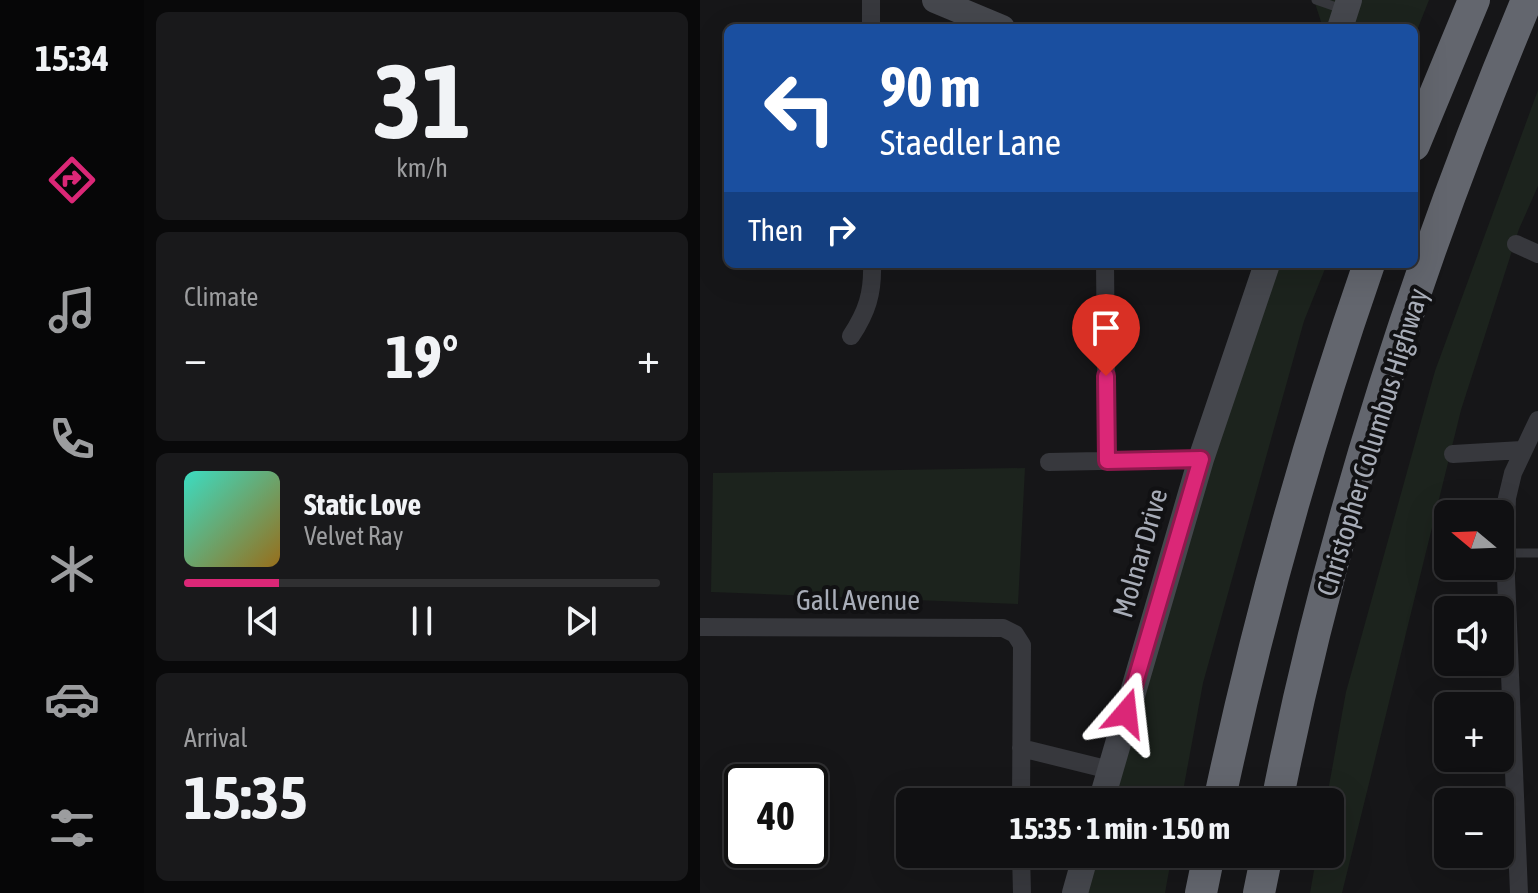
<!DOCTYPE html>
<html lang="en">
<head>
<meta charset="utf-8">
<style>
  :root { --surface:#101012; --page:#19191b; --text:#f1f3f6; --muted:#9c9d9f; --line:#303032; --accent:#db2777 }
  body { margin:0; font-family:"Asap Condensed",sans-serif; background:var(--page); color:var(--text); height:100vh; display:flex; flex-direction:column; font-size:30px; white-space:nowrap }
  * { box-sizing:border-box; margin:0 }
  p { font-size:26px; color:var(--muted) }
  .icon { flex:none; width:44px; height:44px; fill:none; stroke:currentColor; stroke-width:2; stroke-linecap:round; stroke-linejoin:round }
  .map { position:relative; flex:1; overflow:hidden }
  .side { display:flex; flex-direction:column; gap:12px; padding:12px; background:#09090a; width:556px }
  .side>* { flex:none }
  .top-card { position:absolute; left:24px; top:24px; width:694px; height:244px; border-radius:12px; box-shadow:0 8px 32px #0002,0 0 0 2px var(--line); background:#1a4fa0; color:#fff; overflow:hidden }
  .needle { width:52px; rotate:289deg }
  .buttons { position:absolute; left:734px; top:500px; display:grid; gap:16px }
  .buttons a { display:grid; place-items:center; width:80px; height:80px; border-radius:12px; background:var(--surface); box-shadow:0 8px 32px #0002,0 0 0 2px var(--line); font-size:40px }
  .speed { position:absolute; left:24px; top:764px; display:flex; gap:16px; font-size:40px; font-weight:700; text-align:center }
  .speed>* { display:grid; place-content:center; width:104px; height:104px; border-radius:50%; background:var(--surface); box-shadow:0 8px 32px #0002,0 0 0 2px var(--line); line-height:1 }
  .speed .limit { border:4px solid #111; border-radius:12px; background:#fff; color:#111 }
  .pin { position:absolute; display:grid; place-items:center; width:68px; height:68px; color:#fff; margin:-82px -34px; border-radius:50% 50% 50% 0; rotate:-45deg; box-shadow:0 0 8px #0007 }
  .pin .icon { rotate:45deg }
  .me { position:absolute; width:88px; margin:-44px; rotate:17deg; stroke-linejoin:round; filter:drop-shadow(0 0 6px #0008) }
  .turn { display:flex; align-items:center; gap:28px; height:168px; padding:0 24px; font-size:36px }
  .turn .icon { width:104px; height:104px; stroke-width:2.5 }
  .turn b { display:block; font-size:56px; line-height:68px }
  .then { display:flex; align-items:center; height:76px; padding:0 24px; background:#0003; gap:16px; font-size:30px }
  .big { font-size:60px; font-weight:700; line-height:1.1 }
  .side .widget { flex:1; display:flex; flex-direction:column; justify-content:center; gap:12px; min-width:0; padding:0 28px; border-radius:12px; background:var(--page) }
  .side .dial { align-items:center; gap:0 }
  .dial b { font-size:104px; line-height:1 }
  .song { display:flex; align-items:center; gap:24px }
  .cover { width:96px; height:96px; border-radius:12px; background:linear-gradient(135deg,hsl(170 70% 55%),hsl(40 70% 35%)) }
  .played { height:8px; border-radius:4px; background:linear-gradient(90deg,var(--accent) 20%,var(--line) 20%) }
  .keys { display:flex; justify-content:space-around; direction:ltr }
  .heat { display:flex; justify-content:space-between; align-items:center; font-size:44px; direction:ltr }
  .trip { position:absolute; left:196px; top:788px; width:448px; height:80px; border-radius:12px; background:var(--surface); box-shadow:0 8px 32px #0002,0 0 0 2px var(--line); font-weight:700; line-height:80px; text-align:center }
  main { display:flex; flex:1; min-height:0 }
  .tab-bar { display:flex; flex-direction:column; width:144px; justify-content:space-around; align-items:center; background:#060607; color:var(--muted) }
  .tab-bar .icon { width:56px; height:56px }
  .tab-bar .selected { color:var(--accent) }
  .tab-bar b { font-size:36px; color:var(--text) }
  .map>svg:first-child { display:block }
</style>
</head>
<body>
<main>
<nav class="tab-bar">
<b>15:34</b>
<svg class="icon selected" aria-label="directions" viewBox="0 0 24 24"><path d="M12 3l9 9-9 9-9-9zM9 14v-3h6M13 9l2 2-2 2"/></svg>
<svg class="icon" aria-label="music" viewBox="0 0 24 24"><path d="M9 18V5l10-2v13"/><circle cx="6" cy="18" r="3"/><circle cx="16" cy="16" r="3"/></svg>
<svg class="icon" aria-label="phone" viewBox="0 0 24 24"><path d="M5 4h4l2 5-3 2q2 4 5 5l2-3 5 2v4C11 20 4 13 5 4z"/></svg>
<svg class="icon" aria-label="climate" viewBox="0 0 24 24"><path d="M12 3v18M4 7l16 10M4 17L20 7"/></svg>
<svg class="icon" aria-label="car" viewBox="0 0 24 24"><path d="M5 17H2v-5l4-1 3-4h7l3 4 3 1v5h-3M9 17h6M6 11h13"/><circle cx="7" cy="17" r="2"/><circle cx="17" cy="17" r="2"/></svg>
<svg class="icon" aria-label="filters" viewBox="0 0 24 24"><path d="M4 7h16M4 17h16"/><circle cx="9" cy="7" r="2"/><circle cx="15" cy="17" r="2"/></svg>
</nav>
<section class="side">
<div class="widget dial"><b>31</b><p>km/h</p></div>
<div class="widget"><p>Climate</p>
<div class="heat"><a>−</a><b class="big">19°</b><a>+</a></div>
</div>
<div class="widget">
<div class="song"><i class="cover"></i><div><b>Static Love</b><p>Velvet Ray</p></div></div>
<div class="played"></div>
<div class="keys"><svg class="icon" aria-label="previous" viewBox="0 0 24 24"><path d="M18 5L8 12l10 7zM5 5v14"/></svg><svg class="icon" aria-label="pause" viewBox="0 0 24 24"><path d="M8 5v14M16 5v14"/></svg><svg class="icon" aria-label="next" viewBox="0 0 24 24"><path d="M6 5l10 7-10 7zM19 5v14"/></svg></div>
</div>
<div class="widget"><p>Arrival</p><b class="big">15:35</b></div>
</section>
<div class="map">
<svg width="838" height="893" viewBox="0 0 838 893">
  <rect width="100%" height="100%" fill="#161618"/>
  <!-- green -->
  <path fill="#1c231d" d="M614,0H729L714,38V28H623Z
    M838,90V186L819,229L761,410L642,893H610L617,854H630V802H626L646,692L735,371Z
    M571,264H627L604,321L503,683L481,802H411Z
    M325,468L318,604L11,592L13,473Z
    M396,854H472L465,893H384Z"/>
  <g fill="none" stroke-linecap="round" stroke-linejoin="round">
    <!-- lane -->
    <path stroke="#37383d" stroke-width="9" d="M616,0L642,9
      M805,553H838"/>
    <!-- street -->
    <path stroke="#37383d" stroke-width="18" d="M171,0V28
      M816,244L838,254
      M405,264L407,461
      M151,336C167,312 173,293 172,264
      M753,454L822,450
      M349,462L501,459
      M0,627L303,628L315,634L322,645L321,802
      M321,748L410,770
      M321,854L322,893
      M819,893L805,553L807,498L813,473L838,420"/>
    <!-- secondary -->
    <path stroke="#45474d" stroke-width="26" d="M235,0L302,28
      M640,28L649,0
      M401,802L501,459L567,264
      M375,893L386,854"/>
    <!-- highway -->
    <path stroke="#63666e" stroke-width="32" d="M714,145L774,0
      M519,802C558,619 608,440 669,264
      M577,802C631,527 719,258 827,0
      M501,893L509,854
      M559,893L567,854"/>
  </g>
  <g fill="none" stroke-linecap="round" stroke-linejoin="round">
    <defs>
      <path id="route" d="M406,376L407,461L501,459L426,713"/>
    </defs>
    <!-- route casing -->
    <use href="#route" stroke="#8e194d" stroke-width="20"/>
    <!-- route -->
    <use href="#route" stroke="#db2777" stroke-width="14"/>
  </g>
  <g text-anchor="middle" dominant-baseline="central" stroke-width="8" stroke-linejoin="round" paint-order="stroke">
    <!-- street labels -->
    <g font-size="28" fill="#a8adb8" stroke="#111113">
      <text transform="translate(672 442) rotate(-73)">Christopher Columbus Highway</text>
      <text transform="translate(440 553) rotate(-74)">Molnar Drive</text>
      <text x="158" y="600">Gall Avenue</text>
    </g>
  </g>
</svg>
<div class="buttons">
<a><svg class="needle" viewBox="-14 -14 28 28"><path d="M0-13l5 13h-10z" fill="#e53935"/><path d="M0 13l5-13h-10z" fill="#9c9d9f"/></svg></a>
<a><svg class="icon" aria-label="sound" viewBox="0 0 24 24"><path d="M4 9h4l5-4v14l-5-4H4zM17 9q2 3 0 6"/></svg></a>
<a>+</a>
<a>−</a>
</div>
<div class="speed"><div class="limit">40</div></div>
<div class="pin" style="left:406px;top:376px;background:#d93025"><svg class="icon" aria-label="arrive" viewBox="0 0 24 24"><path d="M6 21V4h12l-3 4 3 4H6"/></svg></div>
<svg class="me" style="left:426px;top:713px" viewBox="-20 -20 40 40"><path d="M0-17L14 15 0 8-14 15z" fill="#db2777" stroke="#fff" stroke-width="4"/></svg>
<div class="trip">15:35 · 1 min · 150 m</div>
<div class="top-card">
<div class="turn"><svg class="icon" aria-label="left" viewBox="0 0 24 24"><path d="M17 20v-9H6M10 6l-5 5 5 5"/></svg><div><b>90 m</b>Staedler Lane</div></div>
<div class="then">Then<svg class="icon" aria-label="right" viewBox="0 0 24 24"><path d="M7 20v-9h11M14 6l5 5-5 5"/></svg></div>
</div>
</div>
</main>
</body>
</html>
